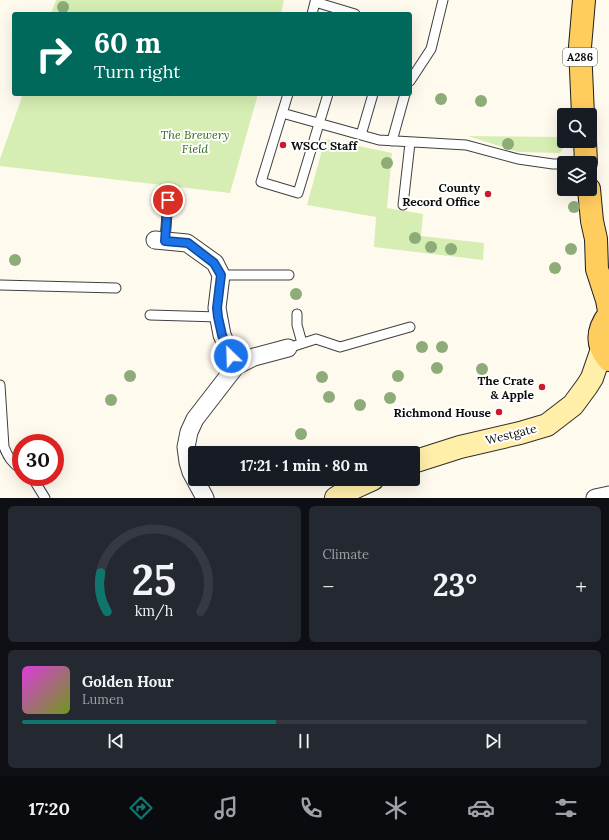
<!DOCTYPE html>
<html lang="en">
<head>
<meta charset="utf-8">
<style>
  :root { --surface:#171b24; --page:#242831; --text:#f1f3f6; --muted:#9ea1a6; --line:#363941; --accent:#0f766e }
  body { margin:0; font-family:Lora,serif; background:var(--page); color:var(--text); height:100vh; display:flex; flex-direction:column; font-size:15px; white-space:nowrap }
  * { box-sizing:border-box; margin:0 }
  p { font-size:13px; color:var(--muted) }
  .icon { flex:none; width:22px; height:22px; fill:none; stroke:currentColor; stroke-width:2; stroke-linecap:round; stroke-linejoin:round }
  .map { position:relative; height:498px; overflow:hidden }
  .sheet { display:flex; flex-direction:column; gap:8px; padding:8px; background:#0d0f14; flex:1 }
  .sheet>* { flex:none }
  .banner { position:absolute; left:12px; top:12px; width:400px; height:84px; border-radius:4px; box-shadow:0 4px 16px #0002; background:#00695c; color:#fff; overflow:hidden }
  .fabs { position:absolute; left:557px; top:108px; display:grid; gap:8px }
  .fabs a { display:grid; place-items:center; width:40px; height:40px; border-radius:4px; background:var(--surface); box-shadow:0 4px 16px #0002; font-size:20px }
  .speed { position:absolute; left:12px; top:434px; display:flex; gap:8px; font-size:20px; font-weight:700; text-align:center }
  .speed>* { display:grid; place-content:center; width:52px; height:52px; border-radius:50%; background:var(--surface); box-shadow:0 4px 16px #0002; line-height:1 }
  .speed .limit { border:6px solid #d22; background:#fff; color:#111 }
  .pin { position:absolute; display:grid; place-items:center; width:34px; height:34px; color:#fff; margin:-17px; border:2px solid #fff; border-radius:50%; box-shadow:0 1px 4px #0007 }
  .me { position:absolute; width:44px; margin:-22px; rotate:336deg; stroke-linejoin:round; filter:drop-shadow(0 0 3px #0008) }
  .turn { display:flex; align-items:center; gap:14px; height:84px; padding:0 16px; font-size:18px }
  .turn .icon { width:52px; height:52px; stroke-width:2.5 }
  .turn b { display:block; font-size:28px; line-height:34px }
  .big { font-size:30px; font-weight:700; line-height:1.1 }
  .sheet .card { flex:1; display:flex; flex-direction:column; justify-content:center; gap:6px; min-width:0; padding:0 14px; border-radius:6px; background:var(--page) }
  .sheet .dial { align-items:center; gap:0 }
  .dial svg { height:104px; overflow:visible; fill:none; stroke:var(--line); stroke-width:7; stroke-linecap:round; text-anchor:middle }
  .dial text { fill:var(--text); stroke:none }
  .song { display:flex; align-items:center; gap:12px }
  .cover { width:48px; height:48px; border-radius:6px; background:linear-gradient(135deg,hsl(300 70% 55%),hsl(80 70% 35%)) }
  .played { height:4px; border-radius:2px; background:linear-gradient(90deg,var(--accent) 45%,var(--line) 45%) }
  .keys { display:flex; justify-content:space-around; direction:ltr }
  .heat { display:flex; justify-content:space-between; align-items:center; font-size:22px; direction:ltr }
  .sheet .tiles { flex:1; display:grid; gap:8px; grid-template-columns:1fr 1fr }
  .card:last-child { grid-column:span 2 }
  .trip { position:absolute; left:188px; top:446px; width:232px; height:40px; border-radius:4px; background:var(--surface); box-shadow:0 4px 16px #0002; font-weight:700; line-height:40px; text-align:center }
  .tabs { display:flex; height:64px; justify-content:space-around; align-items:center; background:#090b0e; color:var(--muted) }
  .tabs .icon { width:28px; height:28px }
  .tabs .active { color:var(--accent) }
  .tabs b { font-size:18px; color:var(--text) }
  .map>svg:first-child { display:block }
</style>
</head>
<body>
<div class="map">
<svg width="609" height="498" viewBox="0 0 609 498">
  <rect width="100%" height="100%" fill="#fffaee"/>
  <!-- green -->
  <path fill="#d6eeb3" d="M56,0H284L281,14H51Z
    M23,94H258L230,193L0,166V159Z
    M468,136L564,137V141H568L560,153L518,152Z
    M325,139L392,153L387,208L423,214L421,236L484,243L483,260L374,247L376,217L307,205Z"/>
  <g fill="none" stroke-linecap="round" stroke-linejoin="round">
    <defs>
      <path id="lane" d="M312,14L315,2L355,14
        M410,81L431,49L443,0
        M288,94L261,182L298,193L328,94
        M282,113L379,140L466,145L518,159L553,164H564
        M361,135L373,94
        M392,141L405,94
        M403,205L410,143
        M165,241L168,200
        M221,275H289
        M0,285L116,288
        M297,314V325L302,343
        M150,315L219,317
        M288,348L316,339L340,347L410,327
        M0,385L4,447C8,457 12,463 21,469
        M32,477L45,498"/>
      <path id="street" d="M155,240L187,243L215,263L221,275L217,308L222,335L236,366
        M205,498L191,472L188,462L186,447L189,432L195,419L236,366L254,357L288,348
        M595,498L609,495"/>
      <path id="secondary" d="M413,462L460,447L520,433L547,425L573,405L587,386L592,378L602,349
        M336,498L347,491L373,479"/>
      <path id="primary" d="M583,115L580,47L584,0
        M585,141L586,163
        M589,189L592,221L596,239L597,269L607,300L609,311
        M609,314C597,330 596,345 609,360"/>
    </defs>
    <!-- lane casing -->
    <use href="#lane" stroke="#404040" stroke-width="11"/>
    <!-- street casing -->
    <use href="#street" stroke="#404040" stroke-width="19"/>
    <!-- secondary casing -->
    <use href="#secondary" stroke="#2f2f2f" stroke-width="24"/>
    <!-- primary casing -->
    <use href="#primary" stroke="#1e1e1e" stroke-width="24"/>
    <!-- lane -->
    <use href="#lane" stroke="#fff" stroke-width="9"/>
    <!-- street -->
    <use href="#street" stroke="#fff" stroke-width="17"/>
    <!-- secondary -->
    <use href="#secondary" stroke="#ffefa9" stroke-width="22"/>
    <!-- primary -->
    <use href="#primary" stroke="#ffcc5e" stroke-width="22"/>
  </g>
  <!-- trees -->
  <g fill="#8dac78">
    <circle cx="63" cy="7" r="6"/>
    <circle cx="441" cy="99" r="6"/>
    <circle cx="481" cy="101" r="6"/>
    <circle cx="508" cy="144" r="6"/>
    <circle cx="387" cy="163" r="6"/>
    <circle cx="574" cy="207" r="6"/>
    <circle cx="415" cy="238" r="6"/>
    <circle cx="431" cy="247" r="6"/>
    <circle cx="451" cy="249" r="6"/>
    <circle cx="571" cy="249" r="6"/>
    <circle cx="15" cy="260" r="6"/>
    <circle cx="555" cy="268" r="6"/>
    <circle cx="296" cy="294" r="6"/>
    <circle cx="422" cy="347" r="6"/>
    <circle cx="442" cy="347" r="6"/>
    <circle cx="437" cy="368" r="6"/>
    <circle cx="482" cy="369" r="6"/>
    <circle cx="130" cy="376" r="6"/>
    <circle cx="398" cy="376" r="6"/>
    <circle cx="322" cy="377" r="6"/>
    <circle cx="329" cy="397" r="6"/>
    <circle cx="390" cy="398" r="6"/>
    <circle cx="111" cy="400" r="6"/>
    <circle cx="360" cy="405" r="6"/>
    <circle cx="301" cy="434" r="6"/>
  </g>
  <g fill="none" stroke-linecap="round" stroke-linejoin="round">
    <defs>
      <path id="route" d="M168,200L165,241L188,243L214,263L221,275L217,308L218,317L222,335L231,356"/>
    </defs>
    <!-- route casing -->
    <use href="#route" stroke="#114b97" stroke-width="10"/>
    <!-- route -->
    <use href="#route" stroke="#1a73e8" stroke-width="7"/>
  </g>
  <!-- markers -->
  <g fill="#cb182d" stroke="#fff" stroke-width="1.5">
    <circle cx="283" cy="145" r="4"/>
    <circle cx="488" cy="194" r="4"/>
    <circle cx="542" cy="387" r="4"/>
    <circle cx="499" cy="412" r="4"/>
  </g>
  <g text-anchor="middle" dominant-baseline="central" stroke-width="4" stroke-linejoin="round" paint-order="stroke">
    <!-- shield labels -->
    <rect fill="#fff" stroke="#565656" stroke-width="1" x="563" y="48" width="34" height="18" rx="3"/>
    <g font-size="11" font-weight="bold" fill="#0d0d0d">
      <text x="580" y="57">A286</text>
    </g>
    <!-- park labels -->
    <g font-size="12" font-style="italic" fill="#2f6c17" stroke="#fff">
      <text x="195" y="134">The Brewery<tspan x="195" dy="14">Field</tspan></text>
    </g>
    <!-- poi labels -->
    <g font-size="12" font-weight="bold" fill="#0d0d0d" stroke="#fff" text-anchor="end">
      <text x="291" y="145" text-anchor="start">WSCC Staff</text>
      <text x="480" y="187">County<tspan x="480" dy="14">Record Office</tspan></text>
      <text x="534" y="380">The Crate<tspan x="534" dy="14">&amp; Apple</tspan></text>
      <text x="491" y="412">Richmond House</text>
    </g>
    <!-- street labels -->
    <g font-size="12" fill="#0d0d0d" stroke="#fff">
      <text transform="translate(511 434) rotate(-14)">Westgate</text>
    </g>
  </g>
</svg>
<div class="fabs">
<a><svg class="icon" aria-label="search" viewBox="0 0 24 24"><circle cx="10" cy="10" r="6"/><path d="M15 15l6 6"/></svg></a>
<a><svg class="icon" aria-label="layers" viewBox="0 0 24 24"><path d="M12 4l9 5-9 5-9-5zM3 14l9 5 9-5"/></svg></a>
</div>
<div class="speed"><div class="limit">30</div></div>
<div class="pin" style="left:168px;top:200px;background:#d93025"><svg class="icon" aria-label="arrive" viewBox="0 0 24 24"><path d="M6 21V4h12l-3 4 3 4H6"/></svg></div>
<svg class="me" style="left:231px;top:356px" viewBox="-20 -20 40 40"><circle r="17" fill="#1a73e8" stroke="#fff" stroke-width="3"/><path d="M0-11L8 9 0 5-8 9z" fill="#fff"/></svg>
<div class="trip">17:21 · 1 min · 80 m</div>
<div class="banner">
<div class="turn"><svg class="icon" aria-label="right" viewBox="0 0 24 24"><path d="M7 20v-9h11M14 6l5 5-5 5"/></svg><div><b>60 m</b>Turn right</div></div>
</div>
</div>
<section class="sheet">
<div class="tiles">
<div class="card dial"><svg viewBox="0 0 100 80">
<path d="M14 69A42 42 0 1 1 86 69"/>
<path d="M14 69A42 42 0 0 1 9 39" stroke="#0f766e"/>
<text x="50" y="56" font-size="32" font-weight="700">25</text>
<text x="50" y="72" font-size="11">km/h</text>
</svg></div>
<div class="card"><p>Climate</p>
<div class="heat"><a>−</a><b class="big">23°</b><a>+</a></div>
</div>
<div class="card">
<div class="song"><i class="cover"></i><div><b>Golden Hour</b><p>Lumen</p></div></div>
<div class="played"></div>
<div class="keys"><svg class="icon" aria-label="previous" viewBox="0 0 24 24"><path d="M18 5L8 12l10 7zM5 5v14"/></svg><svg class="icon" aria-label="pause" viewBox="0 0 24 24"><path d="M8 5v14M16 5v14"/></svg><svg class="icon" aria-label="next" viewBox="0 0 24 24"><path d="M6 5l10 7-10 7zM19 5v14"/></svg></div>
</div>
</div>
</section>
<nav class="tabs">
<b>17:20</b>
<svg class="icon active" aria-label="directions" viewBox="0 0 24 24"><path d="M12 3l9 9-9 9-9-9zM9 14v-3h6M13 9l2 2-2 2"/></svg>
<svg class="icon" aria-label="music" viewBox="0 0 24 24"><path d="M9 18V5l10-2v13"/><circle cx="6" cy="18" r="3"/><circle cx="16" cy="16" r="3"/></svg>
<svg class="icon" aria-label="phone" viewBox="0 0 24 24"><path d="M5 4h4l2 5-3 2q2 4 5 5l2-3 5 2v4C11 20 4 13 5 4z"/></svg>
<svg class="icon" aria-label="climate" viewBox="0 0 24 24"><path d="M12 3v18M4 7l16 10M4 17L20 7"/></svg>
<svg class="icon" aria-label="car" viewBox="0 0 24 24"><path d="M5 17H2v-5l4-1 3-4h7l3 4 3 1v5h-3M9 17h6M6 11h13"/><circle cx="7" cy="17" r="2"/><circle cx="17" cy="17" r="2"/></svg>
<svg class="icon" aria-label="filters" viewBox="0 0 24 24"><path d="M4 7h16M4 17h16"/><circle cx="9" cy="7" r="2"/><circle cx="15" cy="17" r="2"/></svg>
</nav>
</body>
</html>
